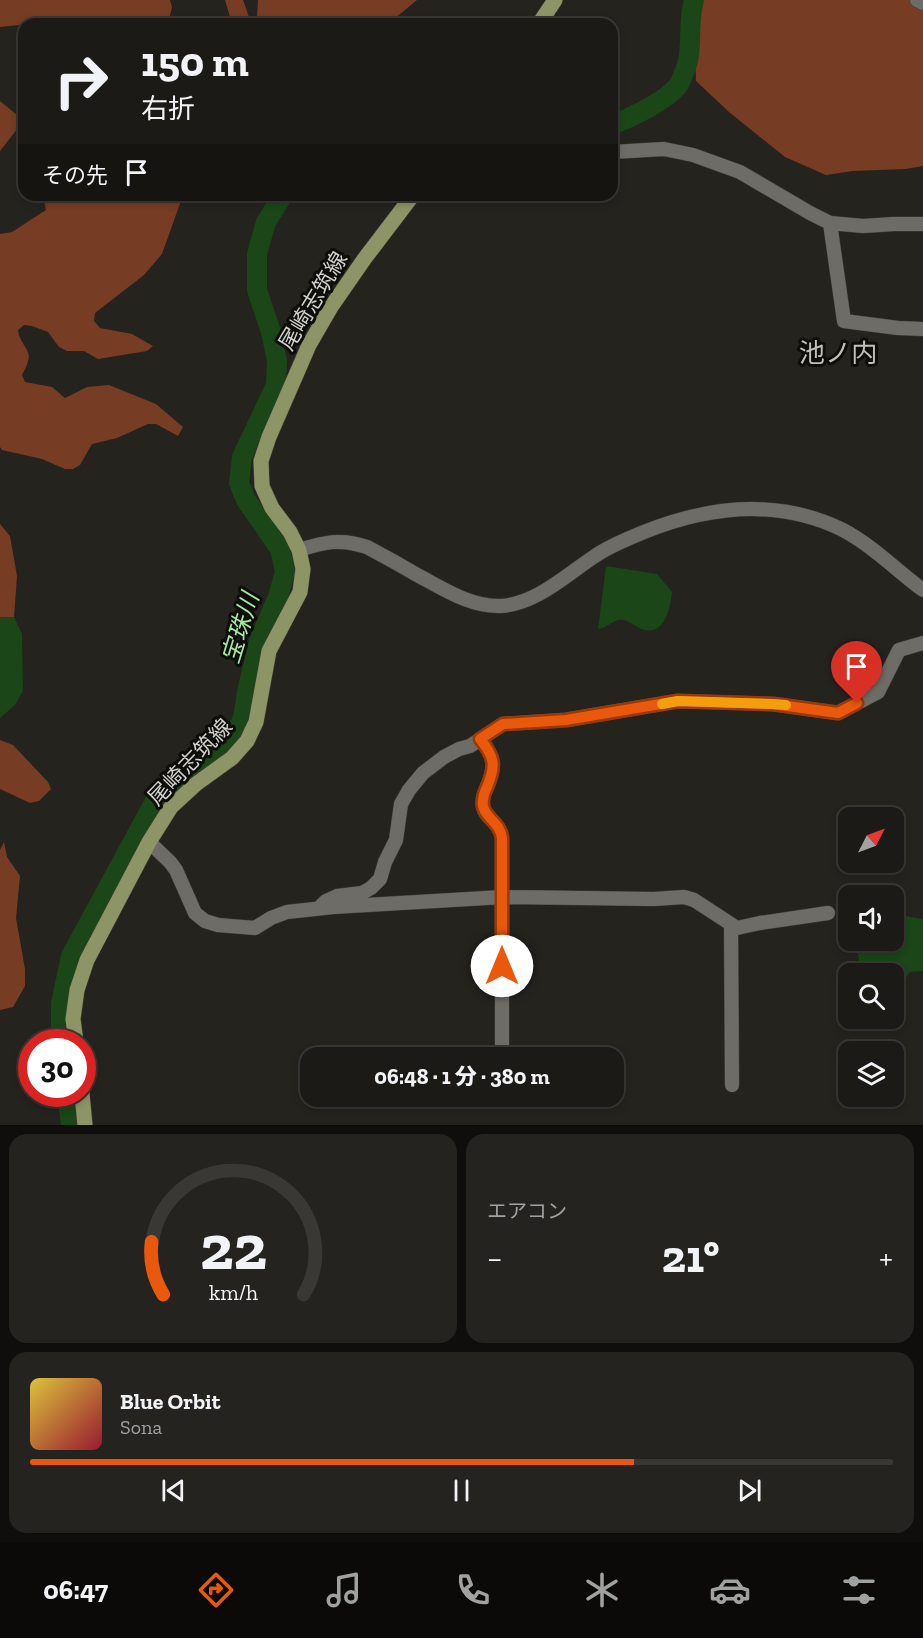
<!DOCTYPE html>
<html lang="ja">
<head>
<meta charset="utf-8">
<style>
  :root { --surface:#1c1a16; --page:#25231f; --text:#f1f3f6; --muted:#a0a1a1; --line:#3a3835; --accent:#ea580c }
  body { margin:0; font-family:"Zilla Slab","Noto Sans JP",serif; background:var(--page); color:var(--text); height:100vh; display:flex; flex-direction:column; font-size:22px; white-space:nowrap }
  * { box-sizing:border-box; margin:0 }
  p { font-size:20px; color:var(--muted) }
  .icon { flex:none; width:33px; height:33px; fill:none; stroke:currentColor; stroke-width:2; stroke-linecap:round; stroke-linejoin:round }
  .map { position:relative; height:1125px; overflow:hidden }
  .side { display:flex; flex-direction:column; gap:9px; padding:9px; background:#0f0e0c; flex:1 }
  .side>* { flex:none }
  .guide { position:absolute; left:18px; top:18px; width:600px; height:183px; border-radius:18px; box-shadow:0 3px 9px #0003,0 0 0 2px var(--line); background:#1c1a16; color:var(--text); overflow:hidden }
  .needle { width:39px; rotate:48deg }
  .tools { position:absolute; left:838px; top:807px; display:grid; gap:12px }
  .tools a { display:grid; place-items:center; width:66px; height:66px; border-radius:12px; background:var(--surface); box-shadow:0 3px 9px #0003,0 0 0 2px var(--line); font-size:30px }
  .speed { position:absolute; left:18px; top:1029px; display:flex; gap:12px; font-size:30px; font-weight:700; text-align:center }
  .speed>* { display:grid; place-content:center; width:78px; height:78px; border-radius:50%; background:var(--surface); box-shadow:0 3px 9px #0003,0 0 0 2px var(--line); line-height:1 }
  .speed .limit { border:9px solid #d22; background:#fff; color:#111 }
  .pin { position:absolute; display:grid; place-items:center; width:51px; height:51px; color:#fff; margin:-62px -26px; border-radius:50% 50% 50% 0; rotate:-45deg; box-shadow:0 0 6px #0007 }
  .pin .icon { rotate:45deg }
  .me { position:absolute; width:66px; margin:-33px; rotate:0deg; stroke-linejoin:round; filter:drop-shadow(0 0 4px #0008) }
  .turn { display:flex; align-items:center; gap:21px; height:126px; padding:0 24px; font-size:27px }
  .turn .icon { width:78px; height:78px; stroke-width:2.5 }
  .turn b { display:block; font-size:42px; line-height:51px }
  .then { display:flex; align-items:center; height:57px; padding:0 24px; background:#0003; gap:12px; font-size:22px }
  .big { font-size:45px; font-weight:800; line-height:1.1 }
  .side .tile { flex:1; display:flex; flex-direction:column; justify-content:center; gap:9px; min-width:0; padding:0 21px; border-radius:18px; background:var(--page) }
  .side .dial { align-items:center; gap:0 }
  .dial svg { height:156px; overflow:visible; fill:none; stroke:var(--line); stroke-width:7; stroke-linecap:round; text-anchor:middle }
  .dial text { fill:var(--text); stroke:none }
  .song { display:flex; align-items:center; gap:18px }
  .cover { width:72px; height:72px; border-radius:9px; background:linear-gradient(135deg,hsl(50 70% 55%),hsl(350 70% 35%)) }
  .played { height:6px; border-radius:3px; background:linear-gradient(90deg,var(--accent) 70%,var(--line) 70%) }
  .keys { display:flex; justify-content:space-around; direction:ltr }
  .heat { display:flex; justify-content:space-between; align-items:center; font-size:33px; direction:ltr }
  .side .tiles { flex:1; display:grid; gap:9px; grid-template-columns:1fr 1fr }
  .tile:last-child { grid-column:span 2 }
  .trip { position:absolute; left:300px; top:1047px; width:324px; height:60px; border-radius:18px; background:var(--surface); box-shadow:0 3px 9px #0003,0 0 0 2px var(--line); font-weight:800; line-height:60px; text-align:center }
  .tabs { display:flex; height:96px; justify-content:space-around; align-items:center; background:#0b0a09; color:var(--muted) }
  .tabs .icon { width:42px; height:42px }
  .tabs .selected { color:var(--accent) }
  .tabs b { font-size:27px; color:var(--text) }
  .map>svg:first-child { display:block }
</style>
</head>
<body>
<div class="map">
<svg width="923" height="1125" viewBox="0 0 923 1125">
  <rect width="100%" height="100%" fill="#25231e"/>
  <!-- forest -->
  <path fill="#763c24" d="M0,0H170L172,7L168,24H24V27L19,25L0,27Z
    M225,0H243L249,17L257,18L258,0H417L388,24H232Z
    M687,0H923V166L906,169L853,171L826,175L785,157L729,112L696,81L695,52Z
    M0,101L17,115L21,124L0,151Z
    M43,195H183L162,254L144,275L95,313L94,321L100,328L132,334L153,346L147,351L98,359L84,351H67L59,347L48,332L32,326L24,325L18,330C19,344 32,349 28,361C27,366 24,371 22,375L25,382L52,387L65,398L87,387L109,385L156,404L183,427L178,436L156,424H148L117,438L92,444L80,465L73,469H65L42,459L2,450L0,447V234L12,232L46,210Z
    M0,524L10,536L17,576L14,617H0Z
    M0,740L13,745L48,782L51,789L39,801L30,803L0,789Z
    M4,842L7,857L20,876L16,918L25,969V986L13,1007L0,1010V850Z"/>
  <!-- water -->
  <path fill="#1a4618" d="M606,566L657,574L672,592C670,609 665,637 641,629C636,626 630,622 624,620C614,618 608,628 598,629Z
    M0,617H14L22,634L23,691L15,705L0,718Z
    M906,916L923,919V971L910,972L903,982L894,979V974L861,973L856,941L894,940V918Z"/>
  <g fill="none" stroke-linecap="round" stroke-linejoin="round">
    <!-- river -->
    <path stroke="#1a4618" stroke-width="20" d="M612,125C630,118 664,102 677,87C681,81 686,68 688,61C692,41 688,20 694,0
      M61,1042V1003L71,956L155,801L185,772L228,744L243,719L247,692L259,641L278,597L285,572L280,549L246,500L239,483L242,457L276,385L277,361L271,332L257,290V254L266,222L283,195
      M67,1094L71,1125"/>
    <defs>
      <path id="minor" d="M917,0L923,3
        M612,152L664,149L693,155L740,172L810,213L830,223L863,226L894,224H923
        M830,223L844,321L898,328L923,329
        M299,550C325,542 340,538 367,547C384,556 402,566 419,576C444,589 469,606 499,606C535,605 566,575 595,556C609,546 627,539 644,532C709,506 778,498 843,530C873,546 896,570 923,590
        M480,739C495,757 496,766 487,787C484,793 482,799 483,806C485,819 500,822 502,838V1058
        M149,842L170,862L176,870L195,913L205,921L218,925L255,928L271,918L287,912L333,907L503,897L654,899L684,897L694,900L737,928L760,923L828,913
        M320,907L326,901L337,896L362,893L371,888L380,879L385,862L396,840L401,804L409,790L423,773L444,757L459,749L470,746L503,724L566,720L678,701L773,704L838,713L878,692L899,650L923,643
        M731,925L732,1085"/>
      <path id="major" d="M539,24L555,0
        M76,1042L73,1019L77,990L87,960L149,842L171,807L196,784L232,758L247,741L256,722L269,651L300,592L303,569L299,550L290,532L272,508L262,486L261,461L269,437L309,345L331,307L365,258L413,195
        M82,1094L85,1125"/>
    </defs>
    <!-- minor casing -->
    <use href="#minor" stroke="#41403b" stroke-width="15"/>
    <!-- major casing -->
    <use href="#major" stroke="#41403b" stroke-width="16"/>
    <!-- minor -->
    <use href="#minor" stroke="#6e6c66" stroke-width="14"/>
    <!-- major -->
    <use href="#major" stroke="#8d9465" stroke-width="15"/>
  </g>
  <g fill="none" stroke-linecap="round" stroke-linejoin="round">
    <defs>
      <path id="route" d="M502,966V838C500,822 485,818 483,806C482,799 484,793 487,787C496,766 495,757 480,739L503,724L566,720L678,701L773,704L838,713L857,703"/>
    </defs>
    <!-- route casing -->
    <use href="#route" stroke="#983908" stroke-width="15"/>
    <!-- route -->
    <use href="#route" stroke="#ea580c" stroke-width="10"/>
    <!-- slow -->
    <path stroke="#f59e0b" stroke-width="10" d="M662,704L678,701L773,704L786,705"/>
  </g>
  <g text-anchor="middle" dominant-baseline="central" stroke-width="6" stroke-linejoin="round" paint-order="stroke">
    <!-- street labels -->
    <g font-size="22" fill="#d2d1cd" stroke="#0d0d0a">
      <text transform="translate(313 301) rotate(-59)">尾崎志筑線</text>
      <text transform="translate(190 762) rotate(-46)">尾崎志筑線</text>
    </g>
    <!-- water labels -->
    <g font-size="24" font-style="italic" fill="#a6e8a0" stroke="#0d0d0a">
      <text transform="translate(240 628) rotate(-73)">宝珠川</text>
    </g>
    <!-- quarter labels -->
    <g font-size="26" fill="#c1bfb8" stroke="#0d0d0a">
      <text x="838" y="353">池ノ内</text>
    </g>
  </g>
</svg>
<div class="tools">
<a><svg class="needle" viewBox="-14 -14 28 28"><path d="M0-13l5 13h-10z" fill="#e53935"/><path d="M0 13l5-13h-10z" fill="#a0a1a1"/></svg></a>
<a><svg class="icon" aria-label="sound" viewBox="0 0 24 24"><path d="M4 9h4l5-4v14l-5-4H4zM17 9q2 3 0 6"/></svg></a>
<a><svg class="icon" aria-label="search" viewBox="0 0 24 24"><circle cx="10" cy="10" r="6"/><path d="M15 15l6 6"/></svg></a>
<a><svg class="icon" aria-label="layers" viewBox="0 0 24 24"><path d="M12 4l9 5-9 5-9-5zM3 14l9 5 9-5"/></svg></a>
</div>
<div class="speed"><div class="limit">30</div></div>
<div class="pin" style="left:857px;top:703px;background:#d93025"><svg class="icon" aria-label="arrive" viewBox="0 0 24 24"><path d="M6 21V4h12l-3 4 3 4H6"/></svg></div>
<svg class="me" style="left:502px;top:966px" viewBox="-20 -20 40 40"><circle r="19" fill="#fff"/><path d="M0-13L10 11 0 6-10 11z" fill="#ea580c"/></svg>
<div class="trip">06:48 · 1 分 · 380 m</div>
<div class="guide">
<div class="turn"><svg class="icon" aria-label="right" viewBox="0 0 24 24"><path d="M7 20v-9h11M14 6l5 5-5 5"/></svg><div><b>150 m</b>右折</div></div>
<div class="then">その先<svg class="icon" aria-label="arrive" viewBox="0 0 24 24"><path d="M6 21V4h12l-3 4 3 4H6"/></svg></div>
</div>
</div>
<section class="side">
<div class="tiles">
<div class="tile dial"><svg viewBox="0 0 100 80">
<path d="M14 69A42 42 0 1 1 86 69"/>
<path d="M14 69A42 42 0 0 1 8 42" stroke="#ea580c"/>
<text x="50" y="56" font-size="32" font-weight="700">22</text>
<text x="50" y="72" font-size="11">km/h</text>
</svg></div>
<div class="tile"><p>エアコン</p>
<div class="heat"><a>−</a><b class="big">21°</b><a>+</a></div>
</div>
<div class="tile">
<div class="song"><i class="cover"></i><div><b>Blue Orbit</b><p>Sona</p></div></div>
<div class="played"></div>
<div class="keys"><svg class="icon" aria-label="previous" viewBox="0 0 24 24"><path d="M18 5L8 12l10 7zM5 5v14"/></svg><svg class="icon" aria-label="pause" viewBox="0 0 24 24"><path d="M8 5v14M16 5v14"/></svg><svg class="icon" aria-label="next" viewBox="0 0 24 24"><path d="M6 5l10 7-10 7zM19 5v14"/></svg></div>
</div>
</div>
</section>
<nav class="tabs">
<b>06:47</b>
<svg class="icon selected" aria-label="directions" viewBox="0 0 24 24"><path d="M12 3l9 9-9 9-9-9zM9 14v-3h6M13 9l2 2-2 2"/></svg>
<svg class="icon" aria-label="music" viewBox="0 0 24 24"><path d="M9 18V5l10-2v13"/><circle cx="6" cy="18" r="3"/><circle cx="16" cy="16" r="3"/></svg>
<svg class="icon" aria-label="phone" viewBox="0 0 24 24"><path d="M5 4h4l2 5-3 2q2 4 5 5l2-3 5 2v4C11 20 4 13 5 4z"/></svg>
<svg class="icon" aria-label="climate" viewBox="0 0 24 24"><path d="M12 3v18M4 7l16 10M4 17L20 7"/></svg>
<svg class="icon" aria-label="car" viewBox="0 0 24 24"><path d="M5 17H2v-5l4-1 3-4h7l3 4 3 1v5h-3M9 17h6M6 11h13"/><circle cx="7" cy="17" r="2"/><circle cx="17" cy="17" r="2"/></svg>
<svg class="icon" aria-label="filters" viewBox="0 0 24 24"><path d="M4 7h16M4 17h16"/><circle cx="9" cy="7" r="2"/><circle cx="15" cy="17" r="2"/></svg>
</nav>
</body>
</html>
